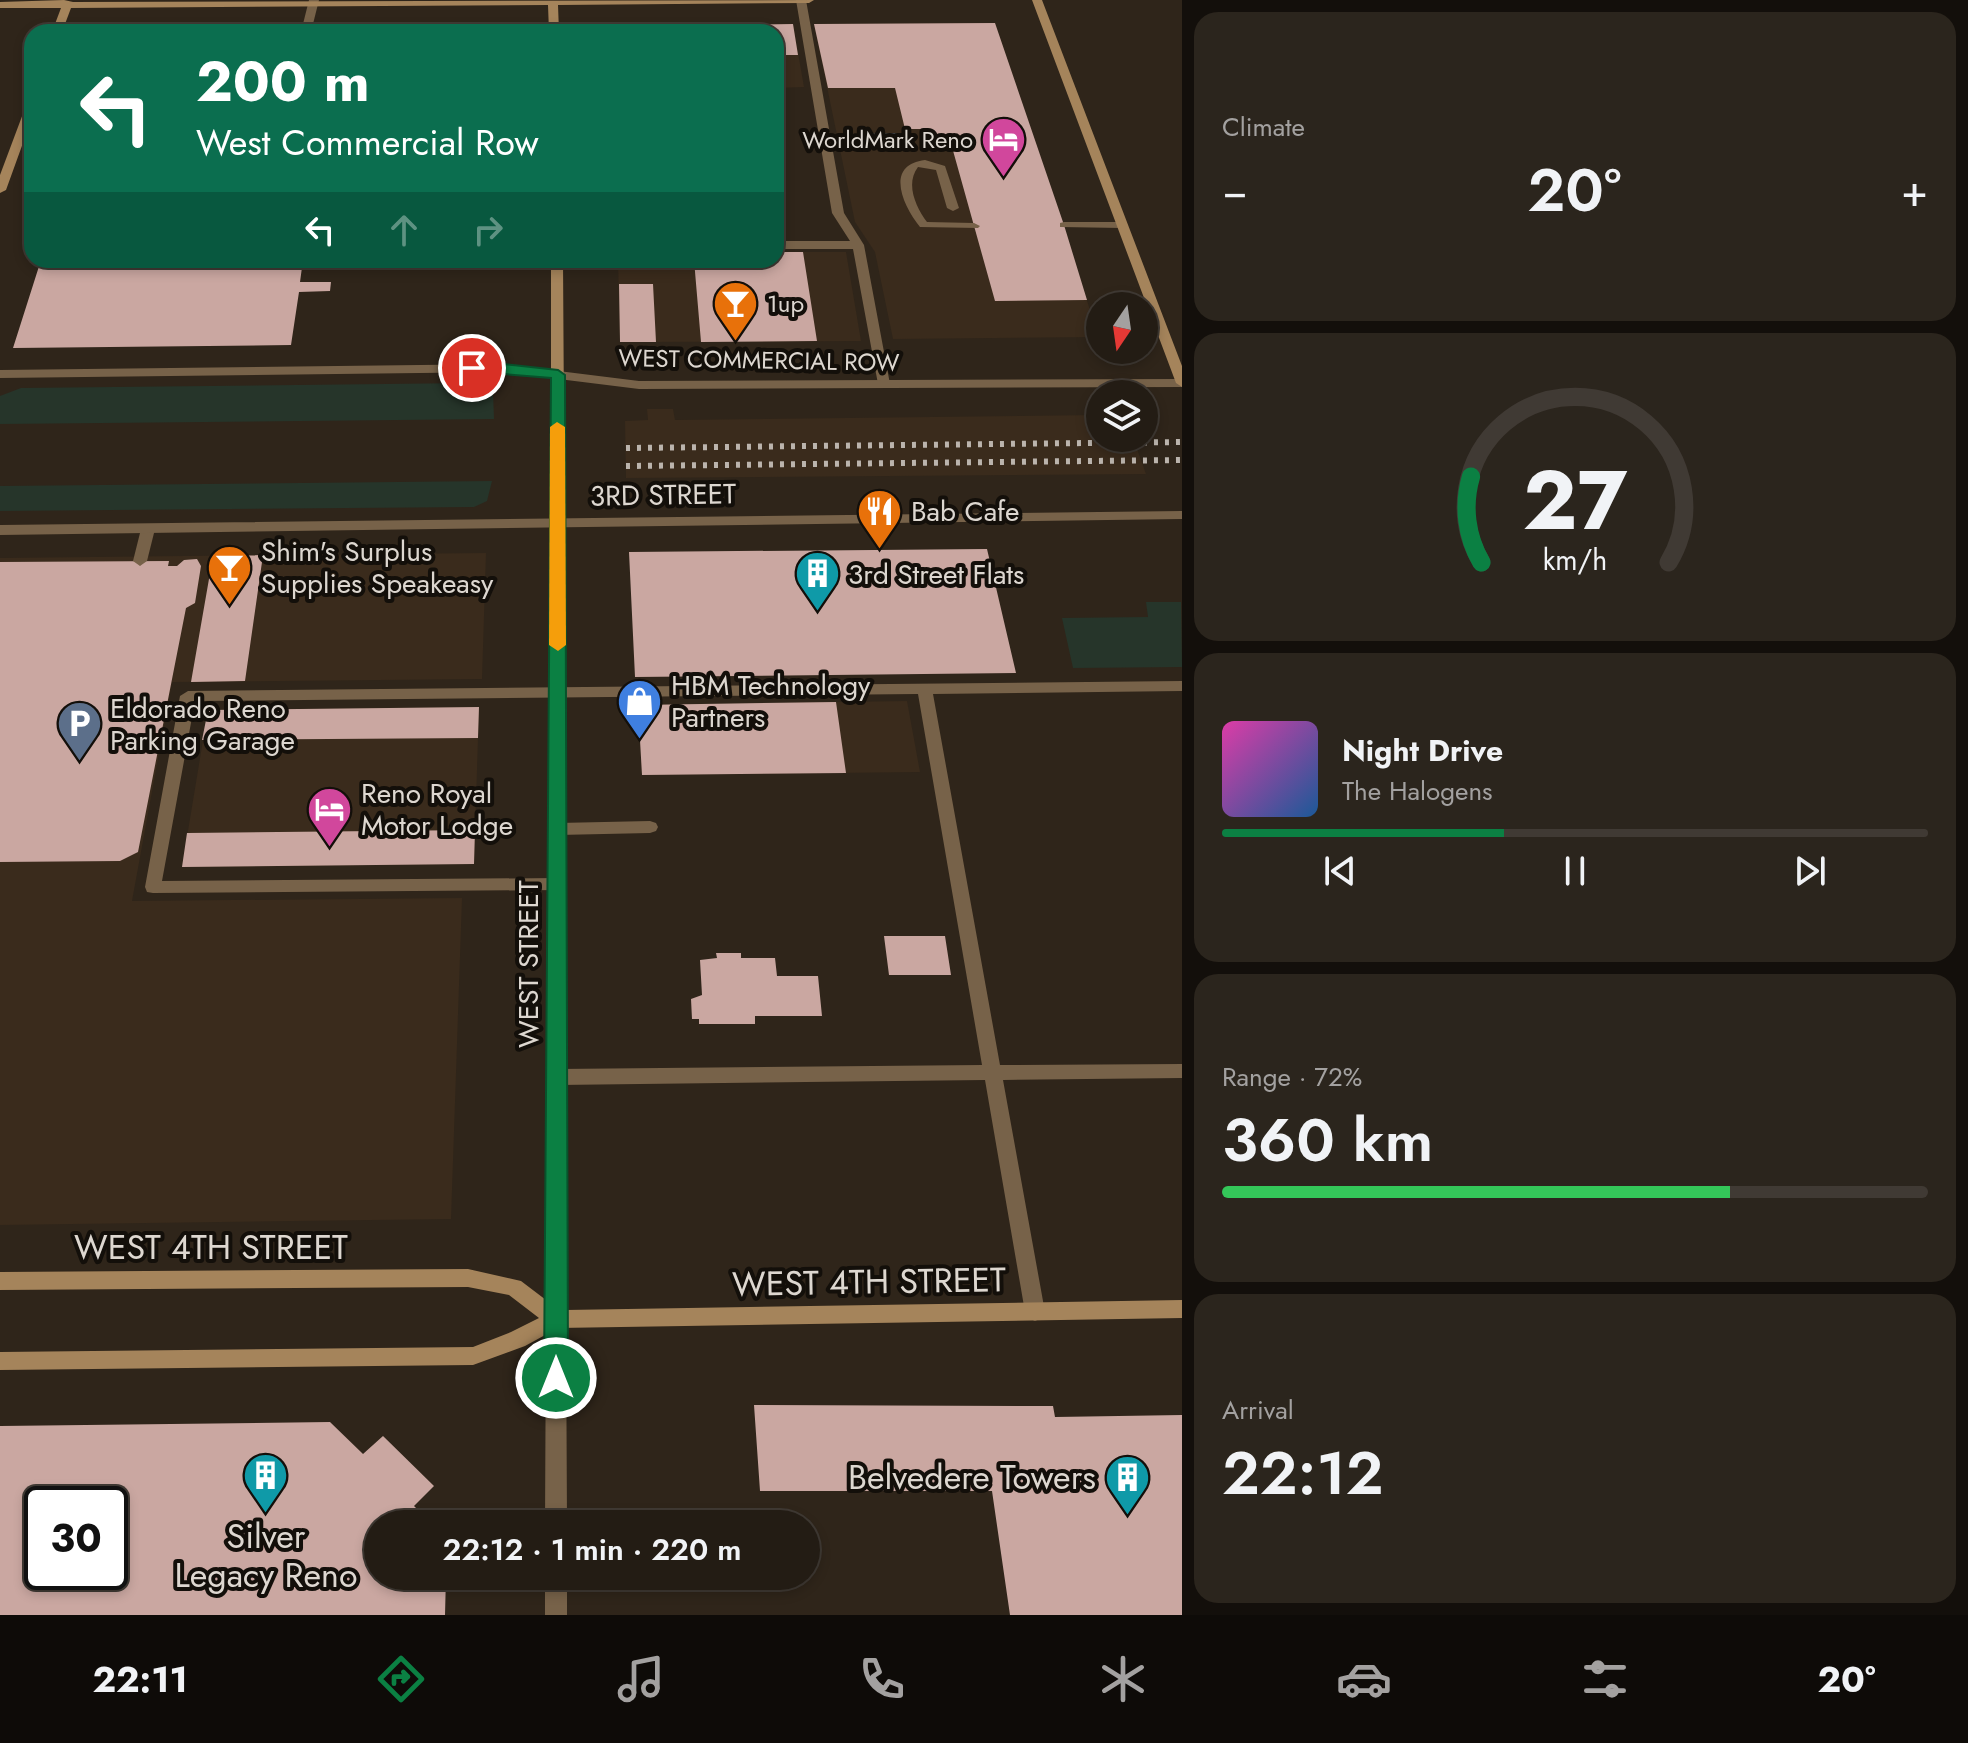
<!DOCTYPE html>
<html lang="en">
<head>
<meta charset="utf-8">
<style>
  :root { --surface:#231c14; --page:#2b251d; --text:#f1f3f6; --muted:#a3a1a0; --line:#403a34; --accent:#0b8043 }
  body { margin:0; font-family:Jost,sans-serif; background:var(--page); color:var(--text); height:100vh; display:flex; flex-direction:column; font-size:30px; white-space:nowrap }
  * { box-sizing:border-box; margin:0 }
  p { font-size:26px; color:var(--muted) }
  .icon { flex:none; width:44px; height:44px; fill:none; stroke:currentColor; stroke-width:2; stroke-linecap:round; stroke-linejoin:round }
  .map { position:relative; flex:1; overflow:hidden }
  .details { display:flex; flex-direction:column; gap:12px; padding:12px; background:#130f0b; width:786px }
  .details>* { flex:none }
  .top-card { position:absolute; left:24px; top:24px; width:760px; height:244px; border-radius:24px; box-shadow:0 4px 12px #0003,0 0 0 2px var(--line); background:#0b6e4f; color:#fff; overflow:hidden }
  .needle { width:52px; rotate:193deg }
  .buttons { position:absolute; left:1086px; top:292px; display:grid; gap:16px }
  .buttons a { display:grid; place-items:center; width:72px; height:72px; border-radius:50%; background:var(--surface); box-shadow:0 4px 12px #0003,0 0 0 2px var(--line); font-size:40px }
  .speed { position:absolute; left:24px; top:1486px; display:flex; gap:16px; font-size:40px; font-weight:700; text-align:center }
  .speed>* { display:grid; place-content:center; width:104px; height:104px; border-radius:50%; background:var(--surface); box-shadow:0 4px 12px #0003,0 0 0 2px var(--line); line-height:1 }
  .speed .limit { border:4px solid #111; border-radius:12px; background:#fff; color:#111 }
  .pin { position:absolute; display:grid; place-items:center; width:68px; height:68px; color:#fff; margin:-34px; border:4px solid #fff; border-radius:50%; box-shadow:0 2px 8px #0007 }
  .me { position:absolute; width:88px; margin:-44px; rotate:0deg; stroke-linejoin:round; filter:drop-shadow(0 0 6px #0008) }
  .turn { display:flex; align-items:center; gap:28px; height:168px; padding:0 40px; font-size:36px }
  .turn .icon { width:104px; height:104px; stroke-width:2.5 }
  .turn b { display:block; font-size:56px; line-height:68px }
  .lanes { display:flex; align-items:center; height:76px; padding:0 40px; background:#0003; justify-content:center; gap:40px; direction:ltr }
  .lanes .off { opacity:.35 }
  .big { font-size:60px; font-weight:600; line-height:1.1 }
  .details .widget { flex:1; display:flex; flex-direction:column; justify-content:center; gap:12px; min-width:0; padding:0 28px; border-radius:24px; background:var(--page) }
  .details .dial { align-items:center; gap:0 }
  .dial svg { height:208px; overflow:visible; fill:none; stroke:var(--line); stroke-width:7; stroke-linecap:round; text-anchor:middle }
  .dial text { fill:var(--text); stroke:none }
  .song { display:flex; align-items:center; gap:24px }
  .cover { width:96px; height:96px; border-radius:12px; background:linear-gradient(135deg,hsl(320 70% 55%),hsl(210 70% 35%)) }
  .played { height:8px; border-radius:4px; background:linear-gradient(90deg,var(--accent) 40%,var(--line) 40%) }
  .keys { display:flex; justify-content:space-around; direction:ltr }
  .heat { display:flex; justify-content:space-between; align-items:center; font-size:44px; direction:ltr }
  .charge { height:12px; border-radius:6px; background:linear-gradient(90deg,#34c759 72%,var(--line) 0) }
  .trip { position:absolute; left:364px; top:1510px; width:456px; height:80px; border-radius:40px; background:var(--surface); box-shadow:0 4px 12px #0003,0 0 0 2px var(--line); font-weight:600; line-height:80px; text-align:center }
  .tabs { display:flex; height:128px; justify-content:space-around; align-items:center; background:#0e0b08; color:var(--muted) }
  .tabs .icon { width:56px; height:56px }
  .tabs .on { color:var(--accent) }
  .tabs b { font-size:36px; color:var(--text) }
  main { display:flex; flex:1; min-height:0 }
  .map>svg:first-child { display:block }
</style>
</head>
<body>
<main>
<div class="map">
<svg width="1182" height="1615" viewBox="0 0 1182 1615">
  <rect width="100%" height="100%" fill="#2f251a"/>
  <!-- built -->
  <path fill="#3a2b1c" d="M995,23L1099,337L893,339L875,252L855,222L814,24Z
    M793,24L804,87L776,88V32H608V26Z
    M776,252H846L861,341L620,342L618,260H776Z
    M647,409H673L675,420L1100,415V438H1133L1146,474L626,478L625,421L648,420Z
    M486,553L482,679L172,682L132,901L462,898L451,1219L0,1225V558Z
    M907,701L920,772L642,775L638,705Z
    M479,707L474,864L182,867L208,710Z"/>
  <!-- green -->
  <path fill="#26352a" d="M471,383L493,391L494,419L0,424V396L21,388Z
    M492,481L487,501L474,507L0,511V486Z
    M1146,602H1181L1182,667L1073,668L1062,618L1148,617Z"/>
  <!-- water -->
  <path fill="#000d1d" stroke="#424a53" stroke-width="2" d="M905,134L909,147H855L853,135Z"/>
  <!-- building -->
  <path fill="#caa7a1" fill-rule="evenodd" d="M995,23L1064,225L1087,300L995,301L952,147H933L928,129H905L895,88H828L814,24Z
    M793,24L798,55H776V32H730L729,25Z
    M296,27L295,32H112L113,29Z
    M423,27V32H321L322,28Z
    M776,252H803L817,341L701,342L694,260H776Z
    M41,260H303L300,282H331L330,291L299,292L291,345L13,348Z
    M619,284H653L656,342H620Z
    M987,549L1016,673L635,677L629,552Z
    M263,555L245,681L191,682L213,556Z
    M197,559L201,566L195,603L186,608L138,852L120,861L0,862V562L169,561L168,566H177L184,560Z
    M836,702L846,773L642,775L638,705Z
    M479,707L478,738L202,740L208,710Z
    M475,830L474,864L182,867L187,833Z
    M884,936H945L951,975H889Z
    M716,953H741V958H775L777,976H818L822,1016H755V1024H699V1019H692L691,999L702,995L700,960L717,958Z
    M754,1405L1053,1406L1055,1417L1182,1415V1615H1010L992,1491H760Z
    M330,1422L363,1454L383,1436L434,1486L414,1506L432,1524H378V1576H446L445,1615H0V1426ZM42,1504H110V1572H42Z"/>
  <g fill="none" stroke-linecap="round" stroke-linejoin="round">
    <!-- lane -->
    <path fill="#776249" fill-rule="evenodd" d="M309,0H319L311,32H301Z
      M796,0H806L844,213L864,245L890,384L884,388L878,384L853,249H776V241H850L832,213Z
      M925,160L945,166L959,208L953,211L947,208L936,170L918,167C905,184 916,207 927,222L974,223L980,226L978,228L920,227C903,206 884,165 925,160Z
      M1064,222H1122L1128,225L1122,228L1060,227V223Z
      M148,525L155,529L147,561L140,566L133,561L141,529Z
      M1182,681V691L933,694L1000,1065L1182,1064V1078L1003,1080L1045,1312L1042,1318L1035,1321L1028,1318L1025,1312L985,1080L558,1085L552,1082L549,1077L552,1072L558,1069L982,1065L918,694L195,701L162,881L559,878L565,879L567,884L565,889L559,890L153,893L147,892L145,887L180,696L188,691Z
      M650,821L656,823L658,827L656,831L650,833L558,835L552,833L550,829L552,825L558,823Z"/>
    <!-- street -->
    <path fill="#776249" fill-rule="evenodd" d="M503,364L639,381L1182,379V387L639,389L503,372L0,378V370Z
      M1182,511V519L0,535V525Z
      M556,1310L563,1313L566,1319L567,1524H545L546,1319L549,1313Z
      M545,1576H567V1615H545Z"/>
    <!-- secondary -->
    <path fill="#a5845b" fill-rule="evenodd" d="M64,0L73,2L814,0L809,3L558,5L559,32H549L548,5L71,8L62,32H52L61,8H0V2Z
      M1032,0H1042L1182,366V387L1176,383Z
      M32,100V118L6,190L0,193V175L27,103Z
      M551,260H563L567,899L566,1310L1182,1300V1318L558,1328L525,1346L473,1365L0,1370V1352L473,1347L511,1332L539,1318L509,1295L468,1287L0,1290V1272L468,1269L521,1281L546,1300L551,899Z"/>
    <!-- rail -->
    <path stroke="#bbb4ad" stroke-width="6" stroke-dasharray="4 7" stroke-linecap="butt" d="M626,448L1182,442
      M626,466L1182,460"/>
  </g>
  <!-- route -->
  <path fill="#0b8043" stroke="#07532c" stroke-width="2" d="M472,364H503L558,370L565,375L568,1378L564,1385L556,1389L548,1385L544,1378L551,378L467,371L465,368Z"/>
  <!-- slow -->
  <path fill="#f59e0b" d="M557,422L565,427L566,645L558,651L549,645L550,427Z"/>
  <!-- icons -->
  <defs>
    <symbol id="hotel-pin" viewBox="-11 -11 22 30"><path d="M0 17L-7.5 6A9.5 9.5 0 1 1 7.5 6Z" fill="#d1479c" stroke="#130f0a"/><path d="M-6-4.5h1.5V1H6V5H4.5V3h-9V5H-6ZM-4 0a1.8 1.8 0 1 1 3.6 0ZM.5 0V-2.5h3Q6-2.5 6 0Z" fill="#fff"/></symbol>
    <symbol id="bar-pin" viewBox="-11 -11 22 30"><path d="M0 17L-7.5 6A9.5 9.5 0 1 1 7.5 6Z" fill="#e8710a" stroke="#130f0a"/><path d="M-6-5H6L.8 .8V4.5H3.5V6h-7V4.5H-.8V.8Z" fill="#fff"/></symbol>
    <symbol id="restaurant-pin" viewBox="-11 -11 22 30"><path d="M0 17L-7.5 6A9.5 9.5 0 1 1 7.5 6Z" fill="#e8710a" stroke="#130f0a"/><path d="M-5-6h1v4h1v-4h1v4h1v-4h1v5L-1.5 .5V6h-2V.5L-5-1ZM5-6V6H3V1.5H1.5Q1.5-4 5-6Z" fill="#fff"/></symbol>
    <symbol id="building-pin" viewBox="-11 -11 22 30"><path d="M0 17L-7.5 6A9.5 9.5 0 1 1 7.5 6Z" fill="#0f9aa8" stroke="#130f0a"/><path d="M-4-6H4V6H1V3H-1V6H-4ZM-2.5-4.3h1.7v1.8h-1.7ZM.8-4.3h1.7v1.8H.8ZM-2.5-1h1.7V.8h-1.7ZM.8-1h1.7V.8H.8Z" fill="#fff"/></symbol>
    <symbol id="shop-pin" viewBox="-11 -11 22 30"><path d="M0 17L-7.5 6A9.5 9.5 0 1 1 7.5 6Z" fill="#3f7fe0" stroke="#130f0a"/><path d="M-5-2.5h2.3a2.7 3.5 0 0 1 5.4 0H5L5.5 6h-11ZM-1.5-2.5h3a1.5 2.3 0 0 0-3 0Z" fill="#fff"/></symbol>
    <symbol id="parking-pin" viewBox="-11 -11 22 30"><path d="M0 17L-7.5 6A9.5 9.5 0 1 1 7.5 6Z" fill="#5c6f8a" stroke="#130f0a"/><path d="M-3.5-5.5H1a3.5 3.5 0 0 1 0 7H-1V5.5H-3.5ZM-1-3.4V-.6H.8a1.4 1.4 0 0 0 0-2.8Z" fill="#fff"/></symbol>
  </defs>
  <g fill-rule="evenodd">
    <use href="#hotel-pin" x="978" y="114" width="51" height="69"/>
    <use href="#bar-pin" x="710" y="278" width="51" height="69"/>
    <use href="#restaurant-pin" x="854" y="486" width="51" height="69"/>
    <use href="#bar-pin" x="204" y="542" width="51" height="69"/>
    <use href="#building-pin" x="792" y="548" width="51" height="69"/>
    <use href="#shop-pin" x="614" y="676" width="51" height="69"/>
    <use href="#parking-pin" x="54" y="698" width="51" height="69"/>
    <use href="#hotel-pin" x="304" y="784" width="51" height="69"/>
    <use href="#building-pin" x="240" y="1450" width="51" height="69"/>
    <use href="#building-pin" x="1102" y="1452" width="51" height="69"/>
  </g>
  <g text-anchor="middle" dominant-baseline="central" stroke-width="8" stroke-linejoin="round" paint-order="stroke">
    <!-- far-poi labels -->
    <g font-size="24" fill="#ddd7d0" stroke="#130f0a" text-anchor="end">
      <text x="973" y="139">WorldMark Reno</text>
      <text x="767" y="303" text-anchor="start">1up</text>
    </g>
    <!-- far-street labels -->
    <g font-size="24" fill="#ddd7d0" stroke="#130f0a">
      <text transform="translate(759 360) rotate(1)">WEST COMMERCIAL ROW</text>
    </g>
    <!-- street labels -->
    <g font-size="28" fill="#ddd7d0" stroke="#130f0a">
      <text transform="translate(663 495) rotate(-1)">3RD STREET</text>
      <text transform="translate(528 964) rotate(-90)">WEST STREET</text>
    </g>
    <!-- poi labels -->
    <g font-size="28" fill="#ddd7d0" stroke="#130f0a" text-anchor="start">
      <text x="911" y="511">Bab Cafe</text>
      <text x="261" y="551">Shim's Surplus<tspan x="261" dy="32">Supplies Speakeasy</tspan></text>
      <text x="848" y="574">3rd Street Flats</text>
      <text x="671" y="685">HBM Technology<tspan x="671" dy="32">Partners</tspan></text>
      <text x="110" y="708">Eldorado Reno<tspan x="110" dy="32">Parking Garage</tspan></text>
      <text x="361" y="793">Reno Royal<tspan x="361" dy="32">Motor Lodge</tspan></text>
    </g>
    <!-- near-street labels -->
    <g font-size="34" fill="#ddd7d0" stroke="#130f0a">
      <text x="211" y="1247">WEST 4TH STREET</text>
      <text transform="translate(869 1282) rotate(-1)">WEST 4TH STREET</text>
    </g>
    <!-- near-poi labels -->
    <g font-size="34" fill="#ddd7d0" stroke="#130f0a" text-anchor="end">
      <text x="1096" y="1477">Belvedere Towers</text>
      <text x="266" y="1536" text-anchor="middle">Silver<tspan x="266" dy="39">Legacy Reno</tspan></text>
    </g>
  </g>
</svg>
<div class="buttons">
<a><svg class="needle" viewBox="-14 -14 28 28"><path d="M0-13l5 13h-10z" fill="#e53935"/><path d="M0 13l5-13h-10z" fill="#a3a1a0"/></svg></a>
<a><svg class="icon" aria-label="layers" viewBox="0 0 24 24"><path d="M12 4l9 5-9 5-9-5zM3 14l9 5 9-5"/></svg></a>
</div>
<div class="speed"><div class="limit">30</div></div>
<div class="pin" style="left:472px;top:368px;background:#d93025"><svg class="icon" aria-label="arrive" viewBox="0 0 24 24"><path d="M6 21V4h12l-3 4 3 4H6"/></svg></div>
<svg class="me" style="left:556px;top:1378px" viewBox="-20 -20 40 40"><circle r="17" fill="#0b8043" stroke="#fff" stroke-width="3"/><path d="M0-11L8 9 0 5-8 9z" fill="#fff"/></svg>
<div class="trip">22:12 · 1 min · 220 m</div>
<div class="top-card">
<div class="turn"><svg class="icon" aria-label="left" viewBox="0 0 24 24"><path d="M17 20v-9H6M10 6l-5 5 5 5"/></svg><div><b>200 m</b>West Commercial Row</div></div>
<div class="lanes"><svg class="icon" aria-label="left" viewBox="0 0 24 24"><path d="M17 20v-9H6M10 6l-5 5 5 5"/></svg><svg class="icon off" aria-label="ahead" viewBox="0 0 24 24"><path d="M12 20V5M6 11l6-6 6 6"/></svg><svg class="icon off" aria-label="right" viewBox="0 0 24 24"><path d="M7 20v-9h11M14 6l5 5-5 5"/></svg></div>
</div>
</div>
<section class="details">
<div class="widget"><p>Climate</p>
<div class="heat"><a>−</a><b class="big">20°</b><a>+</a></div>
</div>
<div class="widget dial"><svg viewBox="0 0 100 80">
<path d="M14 69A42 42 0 1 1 86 69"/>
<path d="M14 69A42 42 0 0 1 10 36" stroke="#0b8043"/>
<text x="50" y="56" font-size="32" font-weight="700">27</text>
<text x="50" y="72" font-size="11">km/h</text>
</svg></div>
<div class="widget">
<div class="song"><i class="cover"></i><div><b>Night Drive</b><p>The Halogens</p></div></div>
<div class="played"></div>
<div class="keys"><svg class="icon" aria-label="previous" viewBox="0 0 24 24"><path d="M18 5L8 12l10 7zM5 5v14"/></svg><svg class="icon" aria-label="pause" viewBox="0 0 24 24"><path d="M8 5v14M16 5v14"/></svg><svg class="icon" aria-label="next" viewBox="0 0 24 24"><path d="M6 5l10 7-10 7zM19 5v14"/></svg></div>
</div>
<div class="widget"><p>Range · 72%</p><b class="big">360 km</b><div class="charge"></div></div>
<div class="widget"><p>Arrival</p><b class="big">22:12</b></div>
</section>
</main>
<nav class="tabs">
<b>22:11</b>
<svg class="icon on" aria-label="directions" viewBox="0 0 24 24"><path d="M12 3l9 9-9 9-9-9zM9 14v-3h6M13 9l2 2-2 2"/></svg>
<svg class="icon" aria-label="music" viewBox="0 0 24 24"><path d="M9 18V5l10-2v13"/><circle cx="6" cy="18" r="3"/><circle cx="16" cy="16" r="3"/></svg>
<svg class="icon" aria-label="phone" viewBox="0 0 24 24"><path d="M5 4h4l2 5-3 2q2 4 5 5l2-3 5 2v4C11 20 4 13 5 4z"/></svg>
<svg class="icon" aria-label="climate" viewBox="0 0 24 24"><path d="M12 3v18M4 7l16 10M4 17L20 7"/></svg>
<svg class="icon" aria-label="car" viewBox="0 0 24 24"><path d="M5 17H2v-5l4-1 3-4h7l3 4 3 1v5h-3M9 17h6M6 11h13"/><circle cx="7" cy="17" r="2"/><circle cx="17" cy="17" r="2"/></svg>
<svg class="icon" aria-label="filters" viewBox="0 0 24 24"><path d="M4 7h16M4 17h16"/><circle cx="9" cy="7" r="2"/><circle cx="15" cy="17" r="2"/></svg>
<b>20°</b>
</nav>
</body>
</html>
